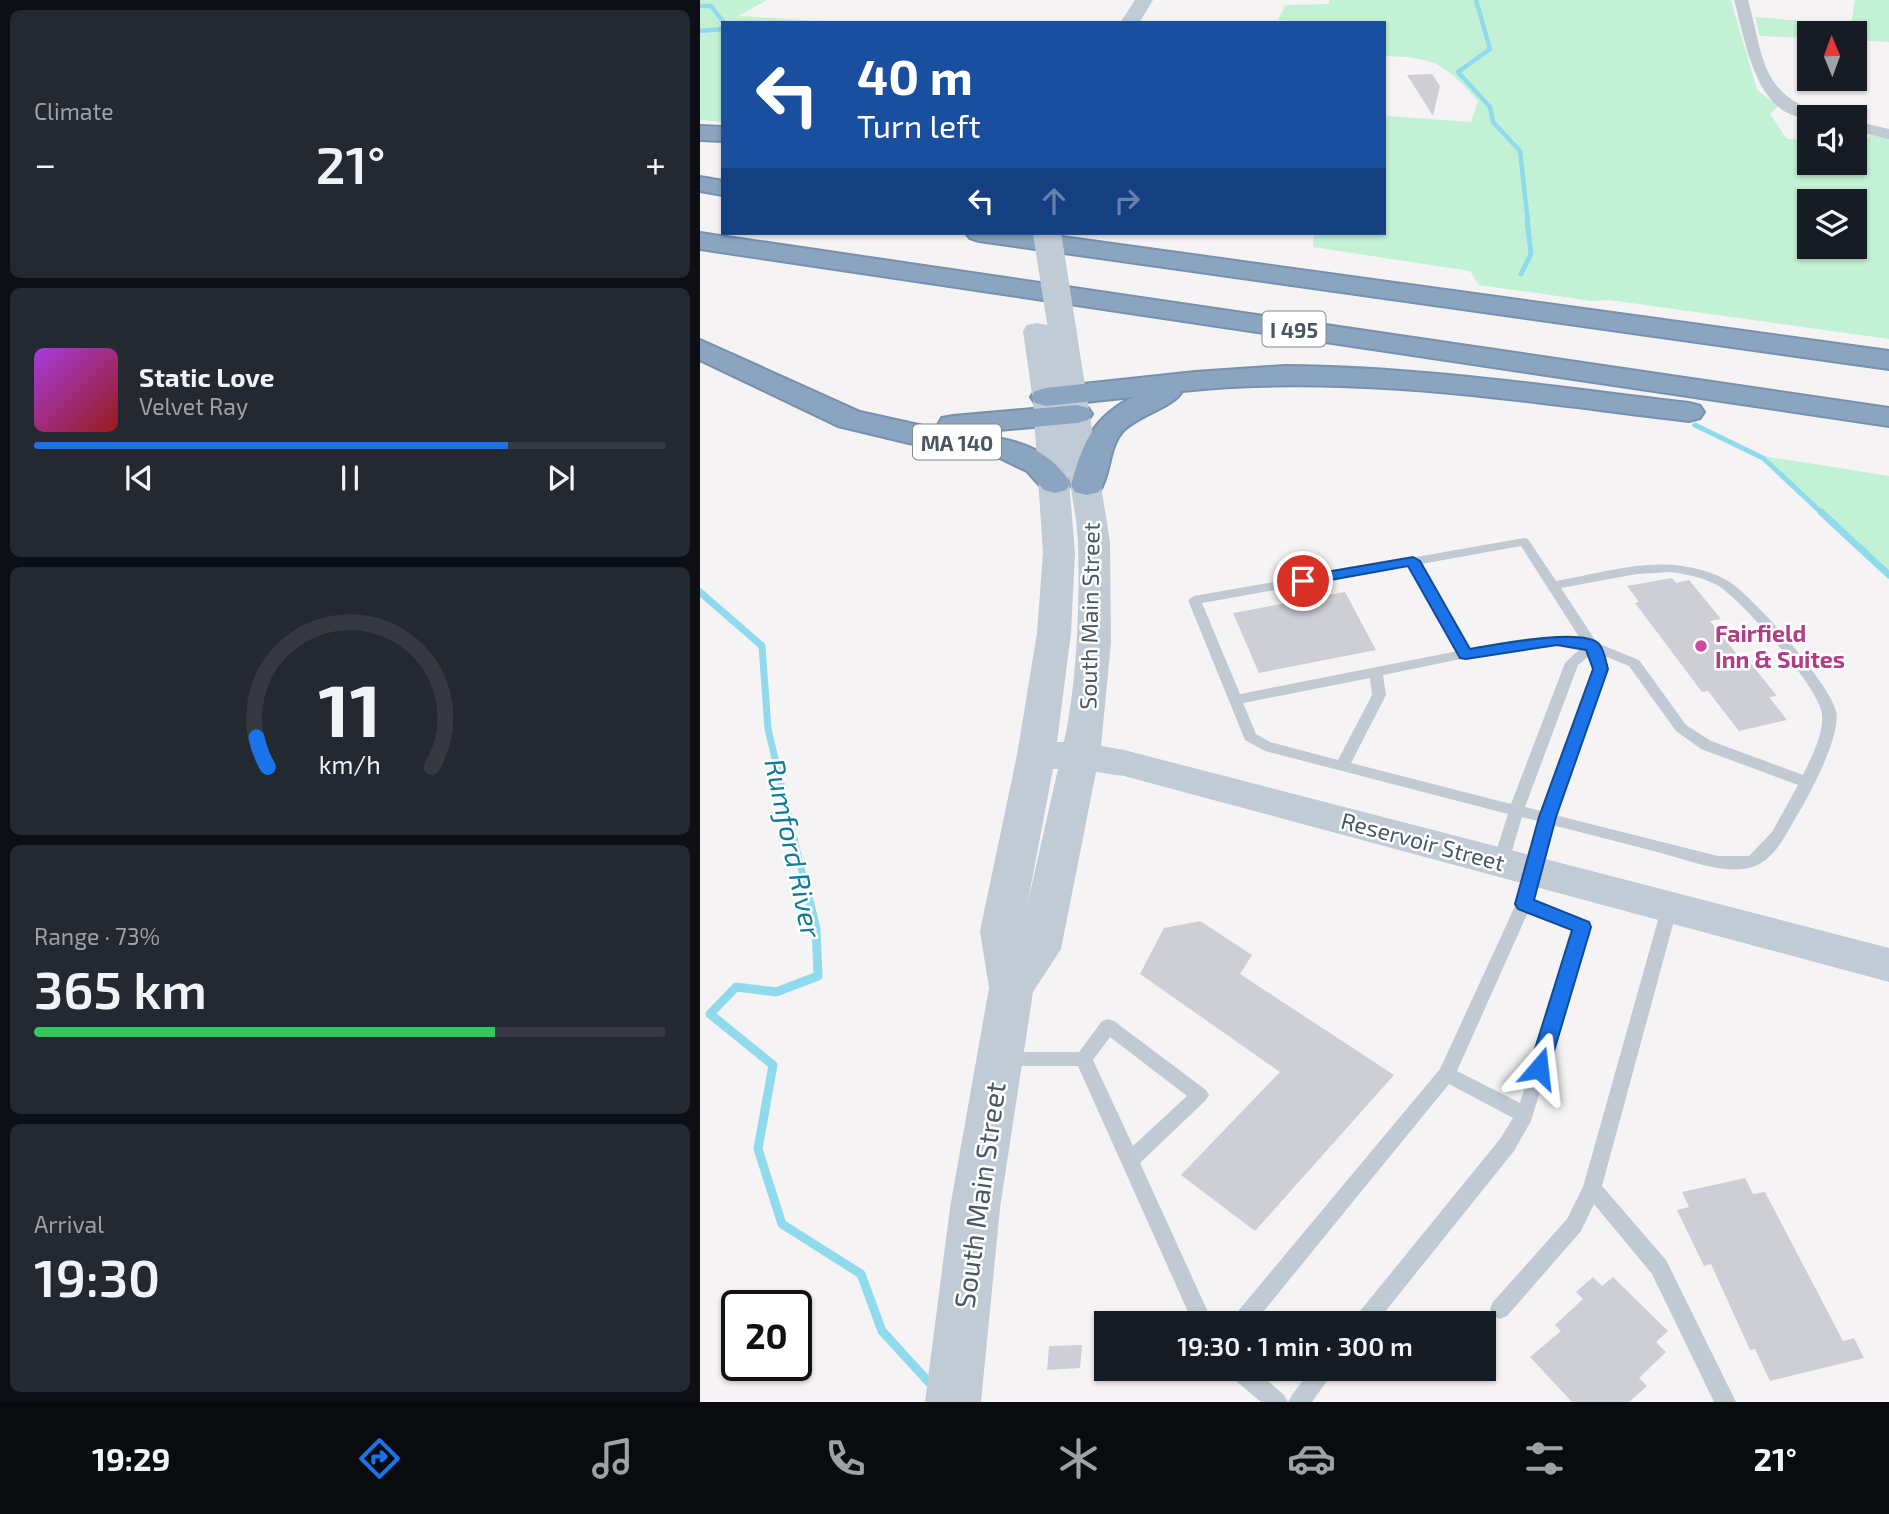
<!DOCTYPE html>
<html lang="en">
<head>
<meta charset="utf-8">
<style>
  :root { --surface:#171b24; --page:#242831; --text:#f1f3f6; --muted:#9ea1a6; --line:#363941; --accent:#1a73e8 }
  body { margin:0; font-family:"Exo 2",sans-serif; background:var(--page); color:var(--text); height:100vh; display:flex; flex-direction:column; font-size:26px; white-space:nowrap }
  * { box-sizing:border-box; margin:0 }
  p { font-size:23px; color:var(--muted) }
  .icon { flex:none; width:38px; height:38px; fill:none; stroke:currentColor; stroke-width:2; stroke-linecap:round; stroke-linejoin:round }
  .map { position:relative; flex:1; overflow:hidden }
  .side { display:flex; flex-direction:column; gap:10px; padding:10px; background:#0d0f14; width:700px }
  .side>* { flex:none }
  .hud { position:absolute; left:21px; top:21px; width:665px; height:214px; border-radius:0px; box-shadow:0 2px 5px #0004; background:#1a4fa0; color:#fff; overflow:hidden }
  .needle { width:46px; rotate:359deg }
  .tools { position:absolute; left:1097px; top:21px; display:grid; gap:14px }
  .tools a { display:grid; place-items:center; width:70px; height:70px; border-radius:0px; background:var(--surface); box-shadow:0 2px 5px #0004; font-size:35px }
  .speed { position:absolute; left:21px; top:1290px; display:flex; gap:14px; font-size:35px; font-weight:700; text-align:center }
  .speed>* { display:grid; place-content:center; width:91px; height:91px; border-radius:50%; background:var(--surface); box-shadow:0 2px 5px #0004; line-height:1 }
  .speed .limit { border:4px solid #111; border-radius:10px; background:#fff; color:#111 }
  .pin { position:absolute; display:grid; place-items:center; width:60px; height:60px; color:#fff; margin:-30px; border:4px solid #fff; border-radius:50%; box-shadow:0 2px 7px #0007 }
  .me { position:absolute; width:77px; margin:-38px; rotate:17deg; stroke-linejoin:round; filter:drop-shadow(0 0 5px #0008) }
  .turn { display:flex; align-items:center; gap:24px; height:147px; padding:0 21px; font-size:32px }
  .turn .icon { width:91px; height:91px; stroke-width:2.5 }
  .turn b { display:block; font-size:49px; line-height:60px }
  .lanes { display:flex; align-items:center; height:66px; padding:0 21px; background:#0003; justify-content:center; gap:35px; direction:ltr }
  .lanes .off { opacity:.35 }
  .big { font-size:52px; font-weight:600; line-height:1.1 }
  .side .tile { flex:1; display:flex; flex-direction:column; justify-content:center; gap:10px; min-width:0; padding:0 24px; border-radius:10px; background:var(--page) }
  .side .dial { align-items:center; gap:0 }
  .dial svg { height:182px; overflow:visible; fill:none; stroke:var(--line); stroke-width:7; stroke-linecap:round; text-anchor:middle }
  .dial text { fill:var(--text); stroke:none }
  .song { display:flex; align-items:center; gap:21px }
  .cover { width:84px; height:84px; border-radius:10px; background:linear-gradient(135deg,hsl(280 70% 55%),hsl(0 70% 35%)) }
  .played { height:7px; border-radius:4px; background:linear-gradient(90deg,var(--accent) 75%,var(--line) 75%) }
  .keys { display:flex; justify-content:space-around; direction:ltr }
  .heat { display:flex; justify-content:space-between; align-items:center; font-size:38px; direction:ltr }
  .charge { height:10px; border-radius:5px; background:linear-gradient(90deg,#34c759 73%,var(--line) 0) }
  .trip { position:absolute; left:394px; top:1311px; width:402px; height:70px; border-radius:0px; background:var(--surface); box-shadow:0 2px 5px #0004; font-weight:600; line-height:70px; text-align:center }
  .tab-bar { display:flex; height:112px; justify-content:space-around; align-items:center; background:#090b0e; color:var(--muted) }
  .tab-bar .icon { width:49px; height:49px }
  .tab-bar .selected { color:var(--accent) }
  .tab-bar b { font-size:32px; color:var(--text) }
  main { display:flex; flex:1; min-height:0 }
  .map>svg:first-child { display:block }
</style>
</head>
<body>
<main>
<section class="side">
<div class="tile"><p>Climate</p>
<div class="heat"><a>−</a><b class="big">21°</b><a>+</a></div>
</div>
<div class="tile">
<div class="song"><i class="cover"></i><div><b>Static Love</b><p>Velvet Ray</p></div></div>
<div class="played"></div>
<div class="keys"><svg class="icon" aria-label="previous" viewBox="0 0 24 24"><path d="M18 5L8 12l10 7zM5 5v14"/></svg><svg class="icon" aria-label="pause" viewBox="0 0 24 24"><path d="M8 5v14M16 5v14"/></svg><svg class="icon" aria-label="next" viewBox="0 0 24 24"><path d="M6 5l10 7-10 7zM19 5v14"/></svg></div>
</div>
<div class="tile dial"><svg viewBox="0 0 100 80">
<path d="M14 69A42 42 0 1 1 86 69"/>
<path d="M14 69A42 42 0 0 1 9 56" stroke="#1a73e8"/>
<text x="50" y="56" font-size="32" font-weight="700">11</text>
<text x="50" y="72" font-size="11">km/h</text>
</svg></div>
<div class="tile"><p>Range · 73%</p><b class="big">365 km</b><div class="charge"></div></div>
<div class="tile"><p>Arrival</p><b class="big">19:30</b></div>
</section>
<div class="map">
<svg width="1189" height="1402" viewBox="0 0 1189 1402">
  <rect width="100%" height="100%" fill="#f5f3f3"/>
  <!-- green -->
  <path fill="#c3f1d5" fill-rule="evenodd" d="M0,0H67L38,16L154,23H23V122L0,120Z
    M629,0H1031L1057,90L1078,106L1070,114L1087,139L1109,140L1110,163H1155V142H1164L1173,133L1189,136V339L909,300L892,301L779,285L770,271L613,247L614,233H684V119L688,116L771,122L778,101C745,64 735,57 684,56V23H614L578,20L585,5L629,4ZM1110,201H1155V247H1110Z
    M1155,0H1189V42L1155,40V33H1110L1109,38L1060,36L1055,17L1151,25Z
    M1057,455L1189,476V575Z"/>
  <g fill="none" stroke-linecap="round" stroke-linejoin="round">
    <!-- stream-far3 -->
    <path stroke="#90daee" stroke-width="4.5" d="M776,0L790,49L758,72L790,107L793,122L820,151L828,222
      M0,6H11L24,23
      M0,31L23,29"/>
    <!-- stream-far2 -->
    <path stroke="#90daee" stroke-width="5" d="M821,274L831,254L827,220
      M995,425L1063,458L1123,514"/>
    <!-- stream-far1 -->
    <path stroke="#90daee" stroke-width="7" d="M1121,512L1189,575
      M0,592L62,646L68,729L108,897"/>
    <!-- stream -->
    <path stroke="#90daee" stroke-width="9" d="M108,896L116,929L118,976L76,992L36,987L10,1014L73,1065L58,1149L82,1224L161,1274L182,1331L247,1402"/>
  </g>
  <!-- building -->
  <path fill="#cdcfd5" d="M732,74L740,86L733,116L707,75Z
    M972,578L976,583L989,580L1021,619L1010,621L1043,662L1048,660L1077,696L1069,697L1087,720L1039,731L1008,691L1002,692L935,603L939,602L927,586Z
    M645,592L676,650L559,673L533,613Z
    M500,921L552,955L540,974L694,1075L555,1231L481,1175L580,1072L440,974L464,928Z
    M1045,1178L1053,1194L1065,1192L1143,1341L1154,1338L1164,1358L1070,1381L1055,1349L1050,1350L1011,1264L1004,1266L977,1210L989,1207L982,1192Z
    M893,1277L902,1286L913,1277L968,1331L956,1342L966,1352L939,1378L947,1386L929,1402H872L830,1357L861,1331L855,1325L883,1299L876,1292Z
    M382,1345L380,1368L347,1370L349,1346Z"/>
  <g fill="none" stroke-linecap="round" stroke-linejoin="round">
    <defs>
      <path id="highway" d="M0,126L23,127V141L0,140Z
        M0,177L23,181V195L0,191Z
        M0,233L1189,408V426L0,249Z
        M266,233H333L1189,351V369L279,241L270,238Z
        M0,340L160,412L241,430L238,425L242,418L253,416L377,405L388,408L392,414L388,420L377,423L265,433C310,440 343,442 371,483L366,490L355,493L344,490L327,471L300,458L209,443L138,426L0,360Z
        M585,366C721,367 854,387 989,403L1000,406L1004,412L1000,418L989,421C820,401 652,373 482,391C474,407 438,415 423,431C408,447 411,474 399,492L387,495L375,492L371,485C383,443 392,418 433,397L346,406L335,403L331,397L335,391L346,388L495,372Z"/>
    </defs>
    <!-- highway casing -->
    <use href="#highway" stroke="#7690ad" stroke-width="4"/>
    <!-- lane -->
    <path fill="#c1cad2" fill-rule="evenodd" d="M824,538L828,539L856,581C897,574 941,560 982,566C997,568 1015,573 1028,581C1053,596 1129,683 1136,711C1142,735 1108,798 1095,819C1084,838 1072,863 1049,868C1021,874 988,860 961,853C925,844 889,834 852,825L833,901L888,923L890,927L831,1121L814,1151L676,1323H653L656,1316L800,1139L813,1118L749,1084L554,1323H531L534,1316L740,1069L816,904L838,821L822,817L809,861L807,865H795L793,861L808,814L565,751L545,740L488,600L494,596ZM821,546L881,640C843,633 807,641 770,649L721,564ZM709,566L758,651L540,694L502,603ZM970,572C986,574 1002,577 1017,585C1041,599 1119,687 1122,714C1124,734 1111,758 1103,775L1011,741L986,725L939,660L897,643L861,588L937,574ZM857,644L881,648L865,663L811,804L651,763L686,695L683,675L810,649ZM902,655L929,666L976,731L1001,749L1098,785L1072,832L1049,856H1018L855,815L907,669ZM889,656L893,669L841,811L825,807L878,665ZM670,678L672,695L638,760L570,742L556,734L543,703ZM828,912L873,930L820,1103L757,1071Z
      M970,900L976,902L978,906L902,1186L966,1260L1036,1402H1014L952,1274L894,1204L881,1231L807,1316L800,1319L793,1316L790,1309L793,1302L867,1219L883,1187L962,906L964,902Z
      M408,1019L414,1021L506,1090L509,1095L506,1100L440,1163L513,1323H493L378,1066H306L300,1064L297,1059L300,1054L306,1052H379L402,1021ZM410,1037L487,1096L433,1146L393,1060Z
      M526,1368H553L584,1395L588,1402H561L529,1375Z
      M612,1368H636L612,1402H588L592,1395Z"/>
    <!-- street -->
    <path fill="#c1cad2" fill-rule="evenodd" d="M1034,0H1048C1064,57 1060,97 1126,114L1128,117C1122,117 1112,119 1108,118C1055,117 1045,38 1034,0Z
      M1155,121L1189,129V139L1155,131Z"/>
    <!-- secondary -->
    <path fill="#c1cbd6" fill-rule="evenodd" d="M435,0H453L439,23H420Z
      M337,323L347,325L351,333L353,329L363,327L373,329L377,335L410,542L411,642L401,746L424,750L1189,948V982L424,776L396,772L361,949L333,992L300,1208L281,1402H225L250,1208L289,988L280,931L317,755L337,633L343,553L333,401L323,331L327,325ZM368,468C371,493 377,518 378,543C380,603 377,684 364,742H357L371,633L375,553ZM353,769H358L327,906Z"/>
    <!-- highway -->
    <use href="#highway" fill="#8ba5c1" fill-rule="evenodd"/>
    <!-- secondary-bridge -->
    <path stroke="#c1cbd6" stroke-width="28" d="M347,233L363,335"/>
  </g>
  <!-- route -->
  <path fill="#1a73e8" stroke="#114b97" stroke-width="2" d="M713,557L720,561L770,649C793,645 884,627 899,644C904,649 906,662 908,669L856,817L834,900L889,922L891,927L849,1068L846,1074L839,1076L832,1074L829,1068L872,930L818,909L815,904L839,817L893,669L886,650L857,645L766,659L760,658L708,566L603,585L596,581L603,576Z"/>
  <!-- markers -->
  <circle fill="#d1479c" stroke="#fff" stroke-width="2.5" cx="1001" cy="646" r="7"/>
  <g text-anchor="middle" dominant-baseline="central" stroke-width="5" stroke-linejoin="round" paint-order="stroke">
    <!-- shield labels -->
    <g fill="#fff" stroke="#808990" stroke-width="2">
      <rect x="562.5" y="311.5" width="63" height="35" rx="5"/>
      <rect x="213" y="424.5" width="88" height="35" rx="5"/>
    </g>
    <g font-size="21" font-weight="bold" fill="#4a5661">
      <text x="594" y="329">I 495</text>
      <text x="257" y="442">MA 140</text>
    </g>
    <!-- street labels -->
    <g font-size="23" fill="#4a5661" stroke="#fff">
      <text transform="translate(389 616) rotate(-89)">South Main Street</text>
      <text transform="translate(723 841) rotate(15)">Reservoir Street</text>
    </g>
    <!-- hotel labels -->
    <g font-size="23" font-weight="bold" fill="#b23c85" stroke="#fff" text-anchor="start">
      <text x="1015" y="633">Fairfield<tspan x="1015" dy="26">Inn &amp; Suites</tspan></text>
    </g>
    <!-- near-water labels -->
    <g font-size="28" font-style="italic" fill="#0c7c9b" stroke="#fff">
      <text transform="translate(94 848) rotate(78)">Rumford River</text>
    </g>
    <!-- near-street labels -->
    <g font-size="28" fill="#4a5661" stroke="#fff">
      <text transform="translate(279 1195) rotate(-82)">South Main Street</text>
    </g>
  </g>
</svg>
<div class="tools">
<a><svg class="needle" viewBox="-14 -14 28 28"><path d="M0-13l5 13h-10z" fill="#e53935"/><path d="M0 13l5-13h-10z" fill="#9ea1a6"/></svg></a>
<a><svg class="icon" aria-label="sound" viewBox="0 0 24 24"><path d="M4 9h4l5-4v14l-5-4H4zM17 9q2 3 0 6"/></svg></a>
<a><svg class="icon" aria-label="layers" viewBox="0 0 24 24"><path d="M12 4l9 5-9 5-9-5zM3 14l9 5 9-5"/></svg></a>
</div>
<div class="speed"><div class="limit">20</div></div>
<div class="pin" style="left:603px;top:581px;background:#d93025"><svg class="icon" aria-label="arrive" viewBox="0 0 24 24"><path d="M6 21V4h12l-3 4 3 4H6"/></svg></div>
<svg class="me" style="left:839px;top:1068px" viewBox="-20 -20 40 40"><path d="M0-17L14 15 0 8-14 15z" fill="#1a73e8" stroke="#fff" stroke-width="4"/></svg>
<div class="trip">19:30 · 1 min · 300 m</div>
<div class="hud">
<div class="turn"><svg class="icon" aria-label="left" viewBox="0 0 24 24"><path d="M17 20v-9H6M10 6l-5 5 5 5"/></svg><div><b>40 m</b>Turn left</div></div>
<div class="lanes"><svg class="icon" aria-label="left" viewBox="0 0 24 24"><path d="M17 20v-9H6M10 6l-5 5 5 5"/></svg><svg class="icon off" aria-label="ahead" viewBox="0 0 24 24"><path d="M12 20V5M6 11l6-6 6 6"/></svg><svg class="icon off" aria-label="right" viewBox="0 0 24 24"><path d="M7 20v-9h11M14 6l5 5-5 5"/></svg></div>
</div>
</div>
</main>
<nav class="tab-bar">
<b>19:29</b>
<svg class="icon selected" aria-label="directions" viewBox="0 0 24 24"><path d="M12 3l9 9-9 9-9-9zM9 14v-3h6M13 9l2 2-2 2"/></svg>
<svg class="icon" aria-label="music" viewBox="0 0 24 24"><path d="M9 18V5l10-2v13"/><circle cx="6" cy="18" r="3"/><circle cx="16" cy="16" r="3"/></svg>
<svg class="icon" aria-label="phone" viewBox="0 0 24 24"><path d="M5 4h4l2 5-3 2q2 4 5 5l2-3 5 2v4C11 20 4 13 5 4z"/></svg>
<svg class="icon" aria-label="climate" viewBox="0 0 24 24"><path d="M12 3v18M4 7l16 10M4 17L20 7"/></svg>
<svg class="icon" aria-label="car" viewBox="0 0 24 24"><path d="M5 17H2v-5l4-1 3-4h7l3 4 3 1v5h-3M9 17h6M6 11h13"/><circle cx="7" cy="17" r="2"/><circle cx="17" cy="17" r="2"/></svg>
<svg class="icon" aria-label="filters" viewBox="0 0 24 24"><path d="M4 7h16M4 17h16"/><circle cx="9" cy="7" r="2"/><circle cx="15" cy="17" r="2"/></svg>
<b>21°</b>
</nav>
</body>
</html>
